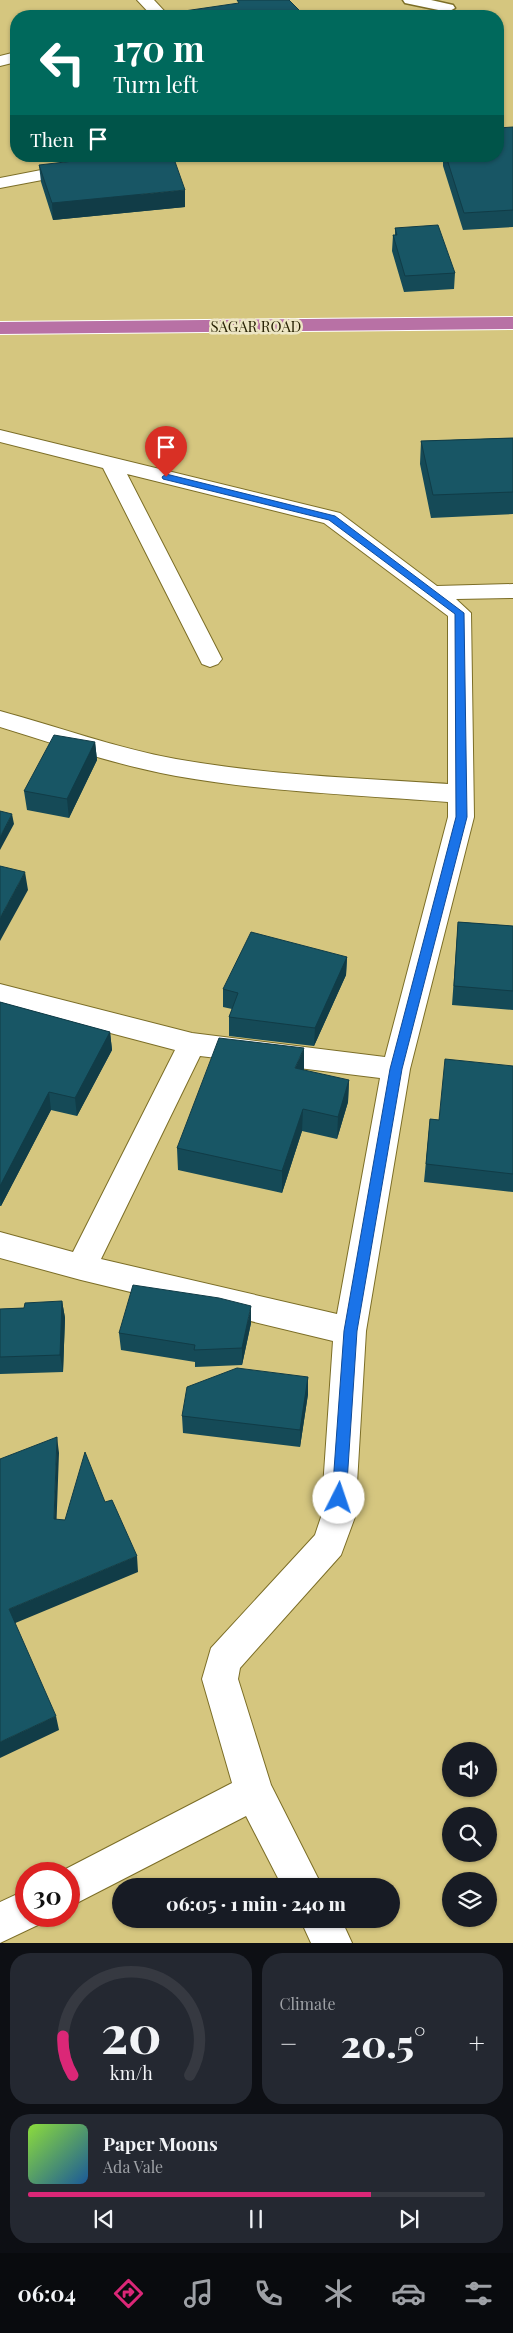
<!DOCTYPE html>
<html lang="en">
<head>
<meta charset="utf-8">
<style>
  :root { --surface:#171b24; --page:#242831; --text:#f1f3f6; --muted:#9ea1a6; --line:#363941; --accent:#db2777 }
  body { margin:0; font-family:"Playfair Display",serif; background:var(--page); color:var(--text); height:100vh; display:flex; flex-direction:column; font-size:19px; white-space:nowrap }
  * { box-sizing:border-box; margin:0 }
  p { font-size:16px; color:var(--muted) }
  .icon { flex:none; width:28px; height:28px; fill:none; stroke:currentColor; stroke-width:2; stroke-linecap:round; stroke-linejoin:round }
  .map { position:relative; height:1943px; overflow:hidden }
  .panel { display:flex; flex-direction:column; gap:10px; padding:10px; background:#0d0f14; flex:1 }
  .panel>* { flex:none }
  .guide { position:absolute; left:10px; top:10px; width:494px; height:152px; border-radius:20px; box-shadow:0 1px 4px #0004; background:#00695c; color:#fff; overflow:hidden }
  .buttons { position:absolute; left:442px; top:1742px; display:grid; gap:10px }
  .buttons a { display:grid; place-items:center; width:55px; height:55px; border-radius:50%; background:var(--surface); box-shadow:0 1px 4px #0004; font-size:25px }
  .speed { position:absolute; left:15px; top:1862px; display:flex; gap:10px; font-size:25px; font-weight:700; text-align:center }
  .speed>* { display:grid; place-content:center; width:65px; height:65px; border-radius:50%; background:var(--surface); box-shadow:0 1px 4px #0004; line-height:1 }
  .speed .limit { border:8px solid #d22; background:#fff; color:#111 }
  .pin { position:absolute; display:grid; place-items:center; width:42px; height:42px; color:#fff; margin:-51px -21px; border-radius:50% 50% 50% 0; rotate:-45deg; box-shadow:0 0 5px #0007 }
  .pin .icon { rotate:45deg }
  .me { position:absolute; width:55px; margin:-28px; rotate:4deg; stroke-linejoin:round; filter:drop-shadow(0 0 4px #0008) }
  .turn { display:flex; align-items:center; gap:18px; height:105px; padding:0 20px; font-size:22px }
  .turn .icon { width:65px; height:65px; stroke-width:2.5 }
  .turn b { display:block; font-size:35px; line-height:42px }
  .then { display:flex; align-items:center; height:48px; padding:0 20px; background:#0003; gap:10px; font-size:19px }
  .big { font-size:38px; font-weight:800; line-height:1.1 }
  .panel .card { flex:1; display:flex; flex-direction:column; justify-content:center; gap:8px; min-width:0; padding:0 18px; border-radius:20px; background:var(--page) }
  .panel .dial { align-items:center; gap:0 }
  .dial svg { height:130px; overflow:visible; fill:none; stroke:var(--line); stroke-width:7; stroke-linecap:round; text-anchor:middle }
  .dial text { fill:var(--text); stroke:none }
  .song { display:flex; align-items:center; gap:15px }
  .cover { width:60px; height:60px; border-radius:8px; background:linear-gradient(135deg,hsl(90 70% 55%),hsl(210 70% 35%)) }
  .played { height:5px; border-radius:2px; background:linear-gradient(90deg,var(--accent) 75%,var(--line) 75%) }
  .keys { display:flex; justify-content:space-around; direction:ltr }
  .heat { display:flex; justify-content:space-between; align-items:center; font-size:28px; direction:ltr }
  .panel .tiles { flex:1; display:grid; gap:10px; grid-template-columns:1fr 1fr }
  .card:last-child { grid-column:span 2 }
  .trip { position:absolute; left:112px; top:1878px; width:288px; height:50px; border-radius:25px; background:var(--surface); box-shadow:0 1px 4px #0004; font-weight:800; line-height:50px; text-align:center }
  .tabs { display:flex; height:80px; justify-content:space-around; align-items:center; background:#090b0e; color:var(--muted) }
  .tabs .icon { width:35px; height:35px }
  .tabs .on { color:var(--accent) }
  .tabs b { font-size:22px; color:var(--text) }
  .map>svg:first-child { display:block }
</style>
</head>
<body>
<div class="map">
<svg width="513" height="1943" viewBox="0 0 513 1943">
  <rect width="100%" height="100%" fill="#d5c67f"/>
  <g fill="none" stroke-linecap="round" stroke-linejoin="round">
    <defs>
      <path id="lane" d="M403,0H431L453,5L455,8L448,12L405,3Z"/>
      <path id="street" d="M137,0H154L169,16H152Z
        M16,52V62L0,66V56Z
        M113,156H150L148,160L142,161L0,188V178Z
        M0,430L340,513L437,586L513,584V598L456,599L471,613L474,817L410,1069L366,1331L355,1517L341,1555L240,1668L238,1679L271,1785L322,1886H282L246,1816L69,1907V1874H56L232,1783L202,1679L211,1648L315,1535L321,1517L333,1341L81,1280L0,1258V1232L73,1252L175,1050L0,1004V984L192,1033L385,1057L448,817V802C357,795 266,792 176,776C116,765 58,745 0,727V711C59,727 116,748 176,759C266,775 357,778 448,784V616L324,523L127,474L222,659L218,664L210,667L202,664L103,468L0,442ZM200,1056L380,1078L337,1314L101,1259Z
        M26,1890V1916H43L40,1924L0,1943V1902Z
        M300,1919H341L352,1943H311Z"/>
      <path id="highway" d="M513,317V329L0,334V322Z"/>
    </defs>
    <!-- lane casing -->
    <use href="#lane" stroke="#7c6e27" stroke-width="3"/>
    <!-- street casing -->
    <use href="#street" stroke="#7c6e27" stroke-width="2"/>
    <!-- highway casing -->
    <use href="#highway" stroke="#fff" stroke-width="2"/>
    <!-- lane -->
    <use href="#lane" fill="#fff" fill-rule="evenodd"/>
    <!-- street -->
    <use href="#street" fill="#fff" fill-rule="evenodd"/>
    <!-- highway -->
    <use href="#highway" fill="#b871a5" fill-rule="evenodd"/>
  </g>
  <!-- wall -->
  <path fill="#154a57" d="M513,127V227L463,230L443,166V156H498Z
    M39,165L185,207L53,220L41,182Z
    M395,228L455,273L454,289L404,292L392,251L393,235H395Z
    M513,438V514L431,518L420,464L421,441Z
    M95,742L97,760L69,818L27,810L24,791Z
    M458,922L513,926V1010L452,1005Z
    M347,957L346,975L314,1046L229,1036V1017L232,1009L223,1007V989Z
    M0,1002L110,1032L112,1050L77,1116L51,1110L1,1206H0Z
    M513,1066V1192L424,1182L430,1119L439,1120Z
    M349,1080L348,1102L337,1139L302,1131L282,1193L178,1170L177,1148Z
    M62,1301L65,1318L63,1372L0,1374V1309L24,1308Z
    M251,1323L242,1365L195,1367V1362L121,1350L119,1333Z
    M308,1377V1394L300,1447L183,1433L182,1416Z"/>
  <!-- shaded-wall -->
  <path fill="#113c47" d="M185,190V207L53,220L52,203Z
    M95,742L97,760L69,818L67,799Z
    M12,814L14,824L0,850V837Z
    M25,872L28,890L0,941V918Z
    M347,957L346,975L314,1046L315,1028Z
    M110,1032L112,1050L77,1116L75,1098Z
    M304,1048V1071L295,1068Z
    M349,1080L348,1102L337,1139L338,1117Z
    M49,1092L51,1110L1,1206L0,1197V1186Z
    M303,1109L302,1131L282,1193V1171Z
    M62,1301L65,1318L63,1372L60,1355Z
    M251,1306V1323L242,1365V1348Z
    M308,1377V1394L300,1447V1430Z
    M57,1437L59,1453L56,1535L54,1519Z
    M137,1556L138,1572L13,1624L9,1609Z
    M56,1716L59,1730L0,1758V1742Z"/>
  <!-- building -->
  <path fill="#185665" stroke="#113c47" d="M237,0H289L305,16H158L157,15L239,3Z
    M513,127V210L464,213L446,156H498V128Z
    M117,156H173L185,190L52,203L39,165Z
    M438,225L455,273L405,276L393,235H397L395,228Z
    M513,438V492L433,495L421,441Z
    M54,735L95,742L67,799L24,791Z
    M0,811L12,814L0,837Z
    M0,866L25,872L0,918Z
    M458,922L513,926V991L454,986Z
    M251,932L347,957L315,1028L229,1017L238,993L223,989Z
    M0,1002L110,1032L75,1098L49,1092L0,1186Z
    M219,1038L304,1048L295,1068L349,1080L338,1117L303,1109L282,1171L177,1148Z
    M445,1059L513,1066V1174L426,1164L430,1119L439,1120Z
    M133,1285L219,1298L251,1306L242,1348L194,1350L195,1345L119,1333Z
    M62,1301L60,1355L0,1357V1309L24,1308L25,1303Z
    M237,1368L308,1377L300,1430L182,1416L187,1387Z
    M57,1437L54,1519L65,1520L85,1452L105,1502L112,1500L137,1556L9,1609L56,1716L0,1742V1459Z"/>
  <!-- route -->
  <path fill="#1a73e8" stroke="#114b97" d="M166,474L335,516L464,613L467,817L402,1069L357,1331L346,1498L344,1503L339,1505L334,1503L332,1498L344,1331L390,1069L456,817L455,614L329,520L163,479L162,477Z"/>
  <g text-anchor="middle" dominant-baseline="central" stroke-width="5" stroke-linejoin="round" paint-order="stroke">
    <!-- far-street labels -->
    <g font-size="15" fill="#292305" stroke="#ede6c4">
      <text x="256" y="326">SAGAR ROAD</text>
    </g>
  </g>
</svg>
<div class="buttons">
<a><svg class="icon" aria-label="sound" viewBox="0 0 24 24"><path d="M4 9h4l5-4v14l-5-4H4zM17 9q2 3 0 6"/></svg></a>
<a><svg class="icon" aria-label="search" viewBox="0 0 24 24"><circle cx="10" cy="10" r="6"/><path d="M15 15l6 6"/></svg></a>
<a><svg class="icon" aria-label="layers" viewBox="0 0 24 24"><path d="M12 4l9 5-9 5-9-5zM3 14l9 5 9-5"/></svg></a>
</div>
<div class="speed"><div class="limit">30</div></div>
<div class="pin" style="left:166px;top:477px;background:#d93025"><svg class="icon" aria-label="arrive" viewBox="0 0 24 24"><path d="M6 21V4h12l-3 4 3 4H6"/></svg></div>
<svg class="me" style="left:339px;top:1498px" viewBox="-20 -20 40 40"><circle r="19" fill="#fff"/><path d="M0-13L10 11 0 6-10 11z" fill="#1a73e8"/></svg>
<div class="trip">06:05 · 1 min · 240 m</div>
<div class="guide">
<div class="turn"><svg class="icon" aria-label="left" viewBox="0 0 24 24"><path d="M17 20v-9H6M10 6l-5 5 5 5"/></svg><div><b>170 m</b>Turn left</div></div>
<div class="then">Then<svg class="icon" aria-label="arrive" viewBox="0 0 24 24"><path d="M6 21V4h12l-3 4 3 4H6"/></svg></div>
</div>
</div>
<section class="panel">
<div class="tiles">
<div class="card dial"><svg viewBox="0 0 100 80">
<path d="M14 69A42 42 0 1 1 86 69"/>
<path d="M14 69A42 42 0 0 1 8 45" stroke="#db2777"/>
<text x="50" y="56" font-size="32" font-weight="700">20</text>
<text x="50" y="72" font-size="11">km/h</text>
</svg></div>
<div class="card"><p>Climate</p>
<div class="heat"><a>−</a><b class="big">20.5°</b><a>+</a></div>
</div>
<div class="card">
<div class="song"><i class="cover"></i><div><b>Paper Moons</b><p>Ada Vale</p></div></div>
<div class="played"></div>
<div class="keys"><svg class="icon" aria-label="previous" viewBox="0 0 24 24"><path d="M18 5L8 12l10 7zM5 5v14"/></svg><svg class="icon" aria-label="pause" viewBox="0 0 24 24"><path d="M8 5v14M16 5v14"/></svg><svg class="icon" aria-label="next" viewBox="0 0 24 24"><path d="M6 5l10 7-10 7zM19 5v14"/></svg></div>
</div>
</div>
</section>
<nav class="tabs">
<b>06:04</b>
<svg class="icon on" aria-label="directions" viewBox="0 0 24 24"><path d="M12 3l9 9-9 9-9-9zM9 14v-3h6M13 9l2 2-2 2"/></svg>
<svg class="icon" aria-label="music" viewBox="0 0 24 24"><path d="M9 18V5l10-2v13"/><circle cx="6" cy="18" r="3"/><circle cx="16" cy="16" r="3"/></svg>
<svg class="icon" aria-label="phone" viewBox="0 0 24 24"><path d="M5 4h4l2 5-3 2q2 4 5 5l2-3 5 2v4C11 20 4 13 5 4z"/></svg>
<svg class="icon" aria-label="climate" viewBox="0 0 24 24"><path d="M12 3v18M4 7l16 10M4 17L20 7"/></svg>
<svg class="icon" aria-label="car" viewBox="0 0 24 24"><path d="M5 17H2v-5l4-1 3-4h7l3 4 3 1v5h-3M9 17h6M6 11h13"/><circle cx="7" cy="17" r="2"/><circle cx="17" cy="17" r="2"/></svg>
<svg class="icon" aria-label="filters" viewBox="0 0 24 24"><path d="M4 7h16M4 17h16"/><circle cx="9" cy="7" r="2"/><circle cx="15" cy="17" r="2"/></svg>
</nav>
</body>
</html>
